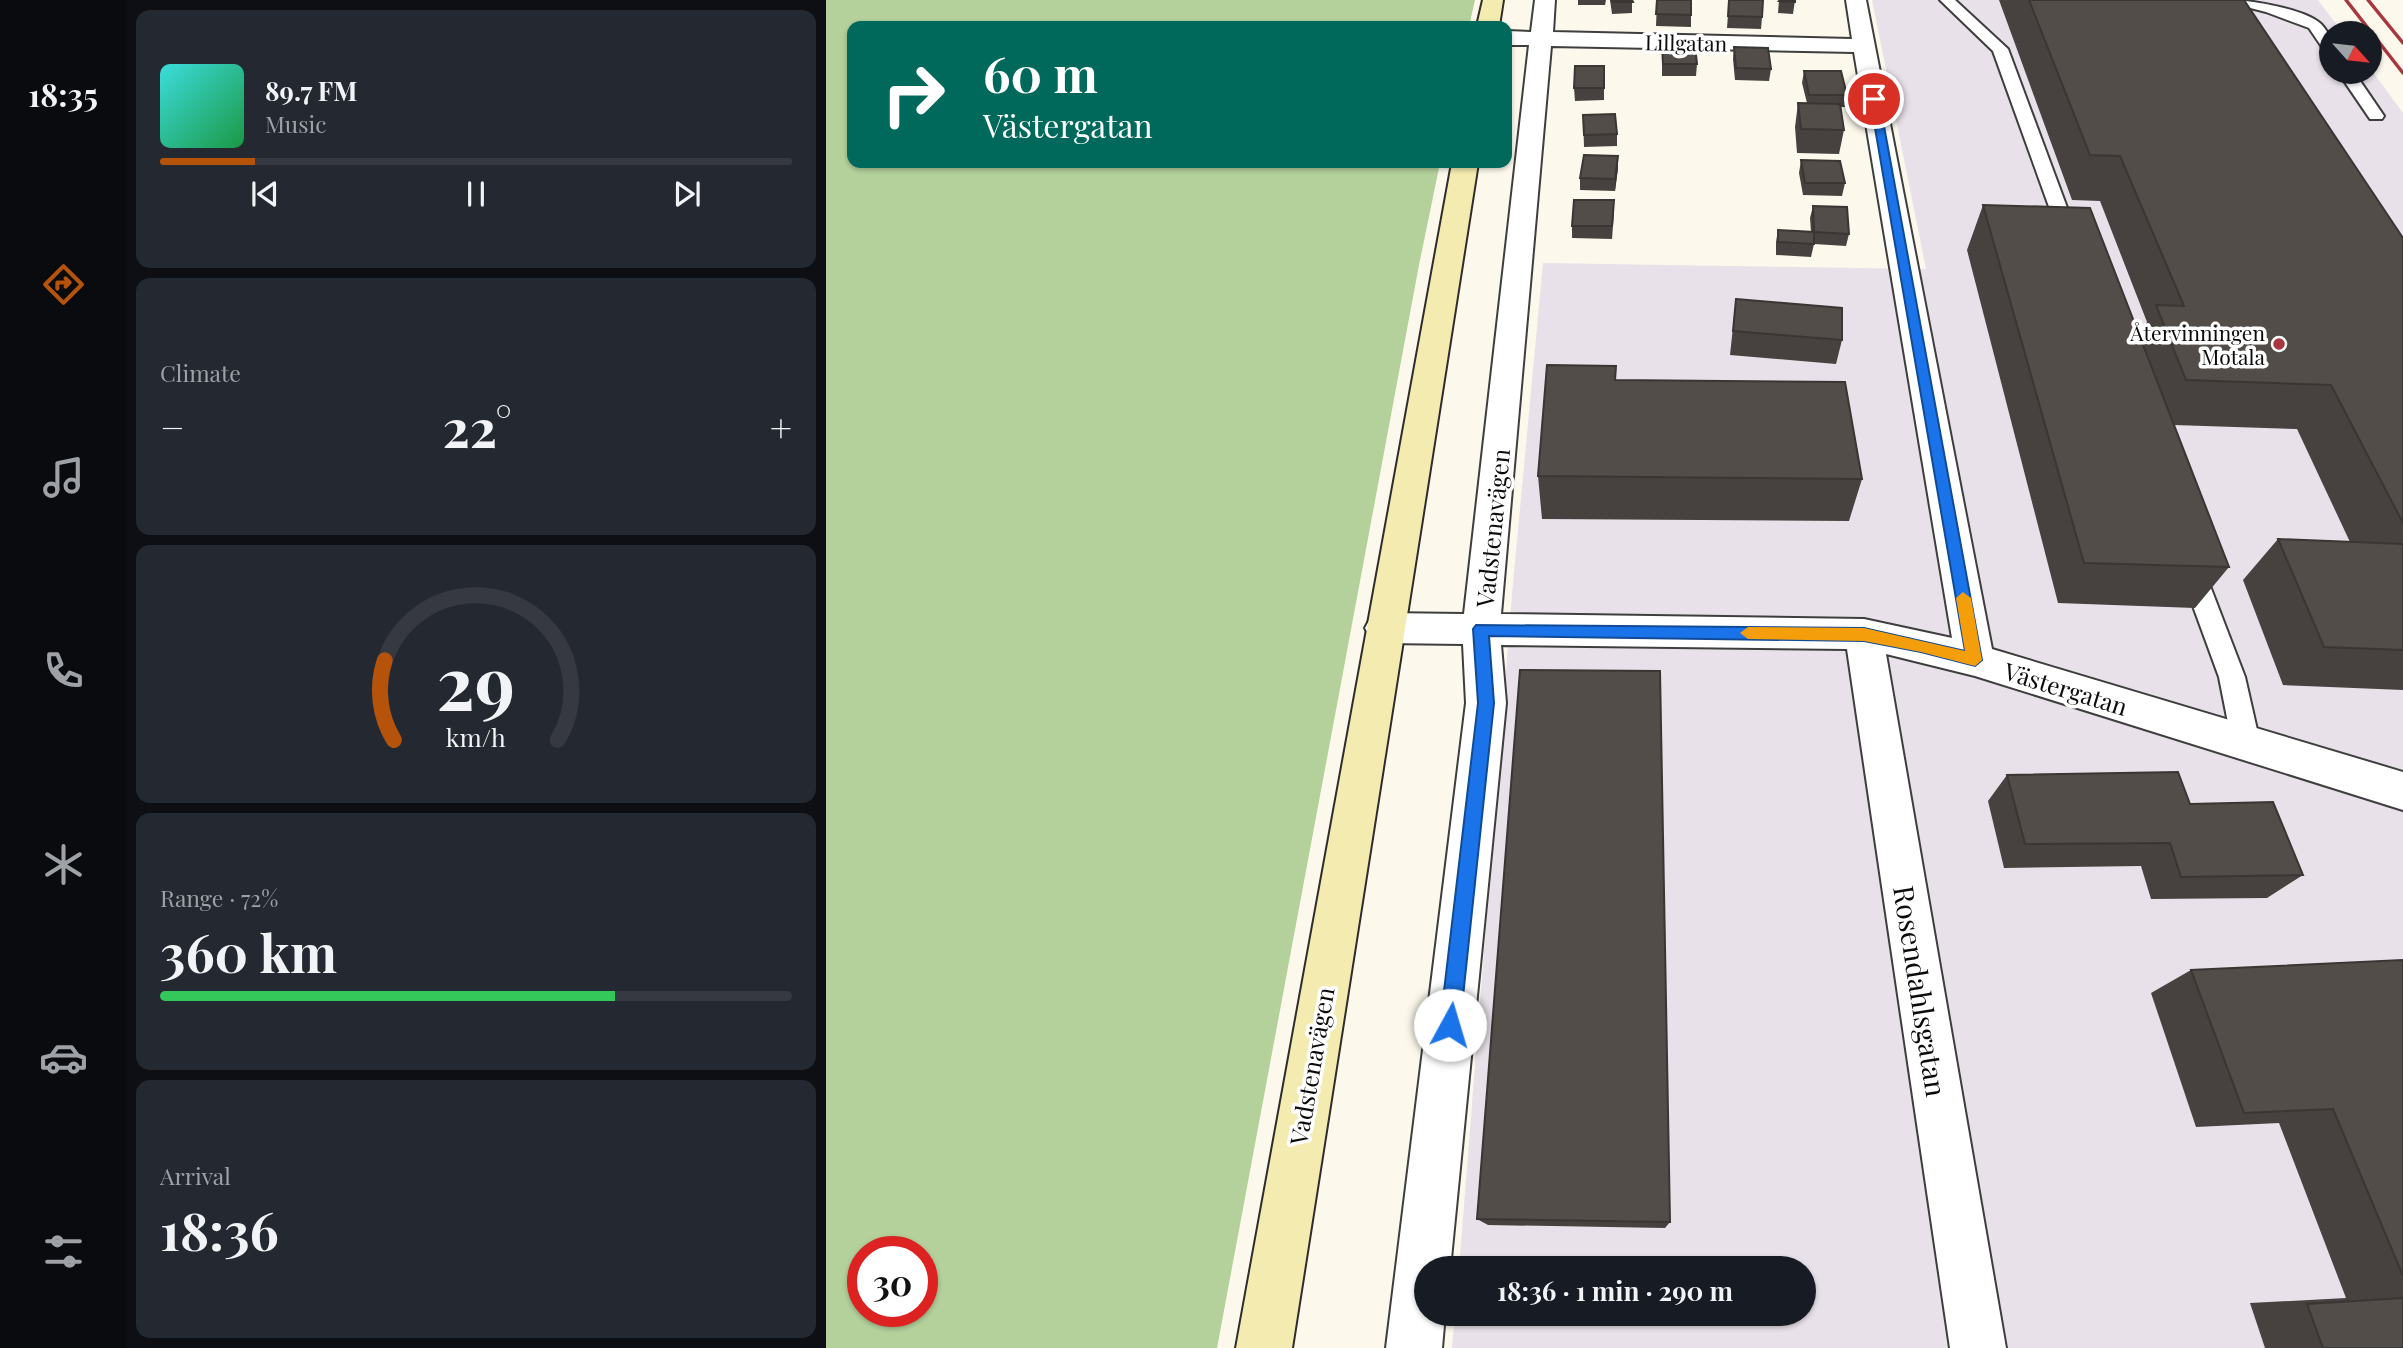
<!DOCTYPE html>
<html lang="en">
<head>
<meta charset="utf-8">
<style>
  :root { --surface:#171b24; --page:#242831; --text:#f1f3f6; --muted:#9ea1a6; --line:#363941; --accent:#b45309 }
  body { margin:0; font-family:"Playfair Display",serif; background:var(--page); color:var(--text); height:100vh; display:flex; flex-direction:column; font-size:26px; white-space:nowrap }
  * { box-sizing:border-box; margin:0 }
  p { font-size:23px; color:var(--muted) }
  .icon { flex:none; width:38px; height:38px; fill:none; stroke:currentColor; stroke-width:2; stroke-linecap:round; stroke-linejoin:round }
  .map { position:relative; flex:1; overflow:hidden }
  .side { display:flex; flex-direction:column; gap:10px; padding:10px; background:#0d0f14; width:700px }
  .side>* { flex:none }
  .hud { position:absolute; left:21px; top:21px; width:665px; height:147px; border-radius:14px; box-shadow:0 2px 5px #0004; background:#00695c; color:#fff; overflow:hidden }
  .needle { width:46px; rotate:117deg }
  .controls { position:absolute; left:1493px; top:21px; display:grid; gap:14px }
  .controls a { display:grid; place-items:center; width:63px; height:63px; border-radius:50%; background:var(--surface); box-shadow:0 2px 5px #0004; font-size:35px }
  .speed { position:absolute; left:21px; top:1236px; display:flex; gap:14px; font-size:35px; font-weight:700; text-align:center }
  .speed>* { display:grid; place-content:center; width:91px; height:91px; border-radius:50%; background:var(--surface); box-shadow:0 2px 5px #0004; line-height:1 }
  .speed .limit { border:10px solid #d22; background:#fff; color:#111 }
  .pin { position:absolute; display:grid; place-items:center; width:60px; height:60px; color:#fff; margin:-30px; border:4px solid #fff; border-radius:50%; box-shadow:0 2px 7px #0007 }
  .me { position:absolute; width:77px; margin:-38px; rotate:6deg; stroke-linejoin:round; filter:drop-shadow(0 0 5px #0008) }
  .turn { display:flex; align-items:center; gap:24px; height:147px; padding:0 21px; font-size:32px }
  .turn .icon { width:91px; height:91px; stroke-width:2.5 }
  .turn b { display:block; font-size:49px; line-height:60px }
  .big { font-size:52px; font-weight:700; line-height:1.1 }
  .side .card { flex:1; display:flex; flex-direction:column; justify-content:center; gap:10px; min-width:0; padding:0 24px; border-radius:14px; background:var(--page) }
  .side .dial { align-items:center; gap:0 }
  .dial svg { height:182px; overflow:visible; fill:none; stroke:var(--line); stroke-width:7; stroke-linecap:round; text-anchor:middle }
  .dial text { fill:var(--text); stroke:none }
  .song { display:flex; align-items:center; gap:21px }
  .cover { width:84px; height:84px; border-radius:10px; background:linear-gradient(135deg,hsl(180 70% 55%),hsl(140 70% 35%)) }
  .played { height:7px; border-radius:4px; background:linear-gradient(90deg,var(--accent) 15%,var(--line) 15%) }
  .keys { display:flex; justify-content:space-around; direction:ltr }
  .heat { display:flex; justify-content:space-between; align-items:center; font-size:38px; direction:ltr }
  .charge { height:10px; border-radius:5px; background:linear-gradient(90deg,#34c759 72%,var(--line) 0) }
  .trip { position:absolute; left:588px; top:1256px; width:402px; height:70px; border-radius:35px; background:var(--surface); box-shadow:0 2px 5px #0004; font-weight:700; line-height:70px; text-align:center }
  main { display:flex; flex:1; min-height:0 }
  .dock { display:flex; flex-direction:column; width:126px; justify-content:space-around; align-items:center; background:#090b0e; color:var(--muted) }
  .dock .icon { width:49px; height:49px }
  .dock .selected { color:var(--accent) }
  .dock b { font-size:32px; color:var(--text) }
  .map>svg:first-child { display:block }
</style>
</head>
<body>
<main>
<nav class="dock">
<b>18:35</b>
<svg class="icon selected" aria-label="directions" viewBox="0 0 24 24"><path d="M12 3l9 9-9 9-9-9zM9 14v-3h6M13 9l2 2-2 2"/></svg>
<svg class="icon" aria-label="music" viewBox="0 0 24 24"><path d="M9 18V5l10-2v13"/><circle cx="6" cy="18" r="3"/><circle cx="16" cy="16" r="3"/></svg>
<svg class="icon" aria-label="phone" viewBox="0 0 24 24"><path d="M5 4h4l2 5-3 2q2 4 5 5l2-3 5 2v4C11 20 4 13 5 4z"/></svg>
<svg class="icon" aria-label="climate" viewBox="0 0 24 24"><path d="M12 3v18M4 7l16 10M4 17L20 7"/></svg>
<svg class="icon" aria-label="car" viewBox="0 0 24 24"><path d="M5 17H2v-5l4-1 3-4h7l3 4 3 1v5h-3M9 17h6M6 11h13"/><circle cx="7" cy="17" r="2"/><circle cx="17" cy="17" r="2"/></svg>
<svg class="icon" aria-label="filters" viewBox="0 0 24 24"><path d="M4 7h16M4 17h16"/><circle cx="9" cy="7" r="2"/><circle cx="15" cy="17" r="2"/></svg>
</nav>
<section class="side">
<div class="card">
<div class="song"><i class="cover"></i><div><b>89.7 FM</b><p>Music</p></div></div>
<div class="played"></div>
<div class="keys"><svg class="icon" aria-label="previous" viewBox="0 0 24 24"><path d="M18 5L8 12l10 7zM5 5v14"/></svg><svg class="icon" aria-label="pause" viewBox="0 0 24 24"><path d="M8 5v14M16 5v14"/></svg><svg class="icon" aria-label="next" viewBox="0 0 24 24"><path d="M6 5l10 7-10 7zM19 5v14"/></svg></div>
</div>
<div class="card"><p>Climate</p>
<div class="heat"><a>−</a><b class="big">22°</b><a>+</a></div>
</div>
<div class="card dial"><svg viewBox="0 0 100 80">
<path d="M14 69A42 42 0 1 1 86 69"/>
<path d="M14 69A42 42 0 0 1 10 34" stroke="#b45309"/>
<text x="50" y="56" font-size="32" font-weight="700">29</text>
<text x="50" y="72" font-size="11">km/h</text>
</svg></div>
<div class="card"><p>Range · 72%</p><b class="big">360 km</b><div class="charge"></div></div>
<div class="card"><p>Arrival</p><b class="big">18:36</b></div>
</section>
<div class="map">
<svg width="1577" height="1348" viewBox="0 0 1577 1348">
  <rect width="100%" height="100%" fill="#fcf9ec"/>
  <!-- industrial -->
  <path fill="#e8e1e9" d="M1046,0H1492L1517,33H1505V72H1544V68L1577,113V1348H626L629,1314H978V1269H633L686,594L717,263L1100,269Z"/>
  <!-- forest -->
  <path fill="#b4d19c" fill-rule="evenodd" d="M0,0H649L643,26H26V163H614L593,265L391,1348H0ZM37,1251H96V1311H37Z"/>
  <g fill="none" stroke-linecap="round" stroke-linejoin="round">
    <defs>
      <path id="service" d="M1114,0H1129L1182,49L1253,240L1251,244L1244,246L1235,240L1167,51Z
        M1403,0C1424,0 1480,9 1495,24C1504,33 1505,42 1505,55L1500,53L1483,28L1440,12L1405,3Z
        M1512,72H1528L1558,116L1556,119H1544Z
        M1364,556L1373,558L1376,565L1419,677L1434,743L1430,752L1420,755L1410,752L1406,743L1393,677L1352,565L1355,558Z"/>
      <path id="minor" d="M709,0H729L727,32L1026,39L1020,0H1040L1166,649L1577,772V810L1149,676L1060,654L1180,1348H1124L1021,649L675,645L680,703L624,1269H600V1314H619L616,1348H560L640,703L637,644L558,643L545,639L539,628L545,617L558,613L638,614L703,45H681V31L705,32ZM725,46L1028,52L1126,638L1038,619L675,614Z"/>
      <path id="secondary" d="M657,0H677L673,26H651Z
        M626,163H652L466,1348H410Z"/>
    </defs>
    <!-- service casing -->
    <use href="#service" stroke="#3e3e3e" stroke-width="4"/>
    <!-- minor casing -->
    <use href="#minor" stroke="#3e3e3e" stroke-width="4"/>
    <!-- secondary casing -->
    <use href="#secondary" stroke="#2d2d2d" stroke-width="4"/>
    <!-- service -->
    <use href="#service" fill="#fff" fill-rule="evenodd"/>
    <!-- minor -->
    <use href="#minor" fill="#fff" fill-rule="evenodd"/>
    <!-- secondary -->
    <use href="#secondary" fill="#f4ebb0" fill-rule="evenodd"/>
    <!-- rail -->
    <path stroke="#a8373e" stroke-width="3.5" d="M1520,0L1577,73
      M1542,0L1577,43"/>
  </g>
  <!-- wall -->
  <path fill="#47423f" d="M752,0H780L779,5H752Z
    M784,0H806V13L786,14Z
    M831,0H865V27L830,26Z
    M903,0L936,17L935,29L901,28Z
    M953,0H969L967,14L952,13Z
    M1173,0H1418L1577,238V690L1457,685L1417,580L1452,539L1524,542L1471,429L1348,425L1403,567L1369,608L1232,603L1141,250L1157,205L1313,336L1321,322L1274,201L1246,200Z
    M836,46L871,64L870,76H836Z
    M908,47L945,69L943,81L909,80L907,59Z
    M778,66V100L749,101L748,88Z
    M978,71L1021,95L1019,107H1015L1018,130L1013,154L971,153L969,127L972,103H981L976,83Z
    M757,115L791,134V146L758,147Z
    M792,156V168L789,191L754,190V178Z
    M975,160L1019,183L1016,196L977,195L973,173Z
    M987,206L1023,234L1020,246L988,244L985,257L950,255V242L952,230L985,232L984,218Z
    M788,213L786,239L746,238V226Z
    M910,299L1016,340L1010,364L904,355Z
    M790,380L1036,479L1023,521L716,519L712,476Z
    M1181,775L1364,804L1477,875L1441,898L1325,899L1315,866L1178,868L1162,801Z
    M1577,960V1348H1439L1424,1303L1520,1298L1453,1123L1370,1127L1325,993L1365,970Z
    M651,1219L844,1222L839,1228L662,1225Z"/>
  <!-- shaded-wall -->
  <path fill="#393633" d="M792,156V168L789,191V179Z"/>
  <!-- building -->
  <path fill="#524d49" stroke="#393633" stroke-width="2" d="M785,0H806L807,2H786Z
    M831,0H865V15L830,14Z
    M903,0H937L936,17L902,16Z
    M954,0H969V2L953,1Z
    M1203,0H1418L1577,238V523L1505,385L1360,380L1330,305L1358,306L1294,156L1264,155Z
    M869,45L871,64H837L836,46Z
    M908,47L942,48L945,69L910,68Z
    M749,66H778V88H748Z
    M978,71H1015L1021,95H983Z
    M972,103L1014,104L1018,130L975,129Z
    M789,114L791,134L758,135L757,115Z
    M758,155L792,156L789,179L754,178Z
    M975,160L1014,161L1019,183H979Z
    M748,200H788L786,226H746Z
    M1157,205L1264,208L1403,567L1258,563Z
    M987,206L1021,207L1023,234L988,232Z
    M952,230L988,232V244L952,242Z
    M910,299L1016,308V340L907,331Z
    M721,365L790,366L789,380L1019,382L1036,479L712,476Z
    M1452,539L1577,544V650L1498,647Z
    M694,670L834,671L844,1222L651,1219Z
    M1352,772L1364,804L1447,802L1477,875L1355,877L1344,843L1199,844L1181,775Z
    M1577,960V1276L1507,1109L1418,1113L1365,970Z
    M1577,1298V1348H1497L1481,1304Z"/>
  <!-- route -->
  <path fill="#1a73e8" stroke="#114b97" stroke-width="2" d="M1048,96L1053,99L1156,660L1149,666L1095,652L1038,641L663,636L668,703L634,1025L631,1032L624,1035L617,1032L614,1025L652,703L647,629L650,625L1038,628L1139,651L1044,99Z"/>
  <!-- slow -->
  <path fill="#f59e0b" d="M1137,592L1145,598L1156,660L1149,666L1095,652L1038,641L922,639L914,633L922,627L1038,628L1139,651L1130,598Z"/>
  <!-- markers -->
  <circle fill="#a8373e" stroke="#fff" stroke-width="2.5" cx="1453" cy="344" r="7"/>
  <g text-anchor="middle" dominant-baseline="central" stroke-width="7" stroke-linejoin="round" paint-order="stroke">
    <!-- far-street labels -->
    <g font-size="21" fill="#0b0b0b" stroke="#fff">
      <text transform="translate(860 42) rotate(1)">Lillgatan</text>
    </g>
    <!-- far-poi labels -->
    <g font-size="21" fill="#0b0b0b" stroke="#fff" text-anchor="end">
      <text x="1439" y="332">Återvinningen<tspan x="1439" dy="24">Motala</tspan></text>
    </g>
    <!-- street labels -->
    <g font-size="24" fill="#0b0b0b" stroke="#fff">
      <text transform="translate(666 528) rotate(-84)">Vadstenavägen</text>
      <text transform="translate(1240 688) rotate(17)">Västergatan</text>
      <text transform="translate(485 1066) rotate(-80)">Vadstenavägen</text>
    </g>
    <!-- near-street labels -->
    <g font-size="28" fill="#0b0b0b" stroke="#fff">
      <text transform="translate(1095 991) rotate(81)">Rosendahlsgatan</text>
    </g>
  </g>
</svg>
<div class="controls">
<a><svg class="needle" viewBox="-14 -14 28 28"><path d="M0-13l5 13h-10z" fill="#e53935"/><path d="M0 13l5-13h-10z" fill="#9ea1a6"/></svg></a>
</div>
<div class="speed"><div class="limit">30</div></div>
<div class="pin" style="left:1048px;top:99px;background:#d93025"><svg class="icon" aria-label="arrive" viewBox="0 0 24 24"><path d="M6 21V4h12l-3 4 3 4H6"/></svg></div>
<svg class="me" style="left:624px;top:1025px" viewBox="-20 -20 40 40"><circle r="19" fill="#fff"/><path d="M0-13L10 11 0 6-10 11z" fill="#1a73e8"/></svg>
<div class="trip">18:36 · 1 min · 290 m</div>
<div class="hud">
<div class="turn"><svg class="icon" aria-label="right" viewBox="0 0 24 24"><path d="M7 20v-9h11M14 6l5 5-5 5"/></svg><div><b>60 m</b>Västergatan</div></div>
</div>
</div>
</main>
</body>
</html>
